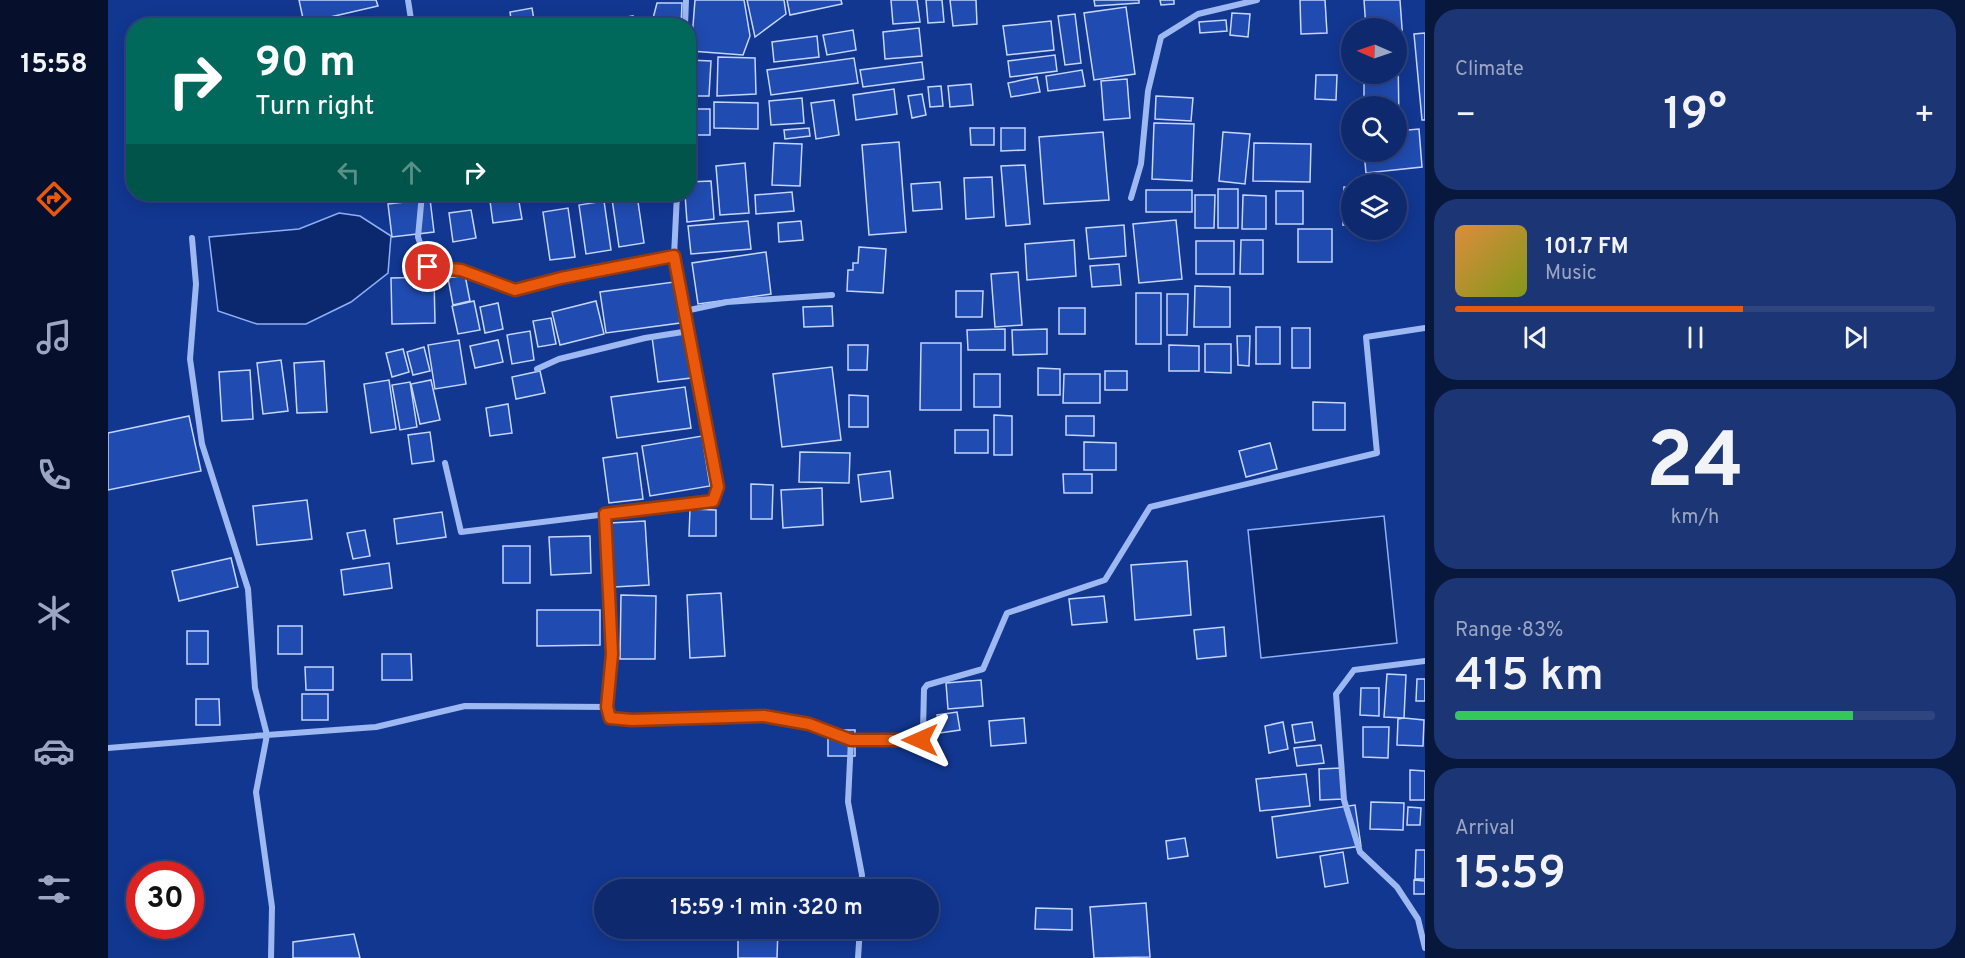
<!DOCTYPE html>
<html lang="en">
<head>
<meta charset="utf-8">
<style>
  :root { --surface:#0e296d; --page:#1c3575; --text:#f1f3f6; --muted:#9ba6c2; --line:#2e4580; --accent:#ea580c }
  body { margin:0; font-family:Overpass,sans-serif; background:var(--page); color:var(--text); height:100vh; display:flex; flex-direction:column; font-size:22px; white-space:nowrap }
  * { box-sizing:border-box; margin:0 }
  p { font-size:20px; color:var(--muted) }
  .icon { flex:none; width:33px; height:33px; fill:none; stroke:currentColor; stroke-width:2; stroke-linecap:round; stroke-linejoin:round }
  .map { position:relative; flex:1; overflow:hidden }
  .panel { display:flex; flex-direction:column; gap:9px; padding:9px; background:#08173c; width:540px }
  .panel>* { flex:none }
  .hud { position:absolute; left:18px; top:18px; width:570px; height:183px; border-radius:24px; box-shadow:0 3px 15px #0003,0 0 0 2px var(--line); background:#00695c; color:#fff; overflow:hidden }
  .needle { width:39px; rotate:272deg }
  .buttons { position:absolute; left:1233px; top:18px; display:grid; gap:12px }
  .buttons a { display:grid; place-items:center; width:66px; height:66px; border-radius:50%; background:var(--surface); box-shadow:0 3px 15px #0003,0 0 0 2px var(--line); font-size:30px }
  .speed { position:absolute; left:18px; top:861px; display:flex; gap:12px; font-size:30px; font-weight:700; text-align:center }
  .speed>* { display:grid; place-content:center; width:78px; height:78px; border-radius:50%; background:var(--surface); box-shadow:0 3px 15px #0003,0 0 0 2px var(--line); line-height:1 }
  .speed .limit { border:9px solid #d22; background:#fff; color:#111 }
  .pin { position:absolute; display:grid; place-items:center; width:51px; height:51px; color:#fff; margin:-26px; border:3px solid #fff; border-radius:50%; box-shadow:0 2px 6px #0007 }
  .me { position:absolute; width:66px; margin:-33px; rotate:270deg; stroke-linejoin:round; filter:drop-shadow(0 0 4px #0008) }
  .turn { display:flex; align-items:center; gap:21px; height:126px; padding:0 30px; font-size:27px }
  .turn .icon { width:78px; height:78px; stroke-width:2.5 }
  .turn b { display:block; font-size:42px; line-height:51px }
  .lanes { display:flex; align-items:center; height:57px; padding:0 30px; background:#0003; justify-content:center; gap:30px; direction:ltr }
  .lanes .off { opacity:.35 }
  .big { font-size:45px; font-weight:600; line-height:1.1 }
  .panel .card { flex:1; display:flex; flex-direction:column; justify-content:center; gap:9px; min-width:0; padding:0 21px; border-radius:24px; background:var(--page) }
  .panel .dial { align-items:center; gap:0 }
  .dial b { font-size:78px; line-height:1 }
  .song { display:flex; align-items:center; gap:18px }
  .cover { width:72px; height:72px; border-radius:9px; background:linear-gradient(135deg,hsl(30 70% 55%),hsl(70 70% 35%)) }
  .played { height:6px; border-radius:3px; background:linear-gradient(90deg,var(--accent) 60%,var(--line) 60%) }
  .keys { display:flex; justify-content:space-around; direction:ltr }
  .heat { display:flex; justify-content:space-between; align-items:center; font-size:33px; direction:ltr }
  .charge { height:9px; border-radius:4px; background:linear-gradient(90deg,#34c759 83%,var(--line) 0) }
  .trip { position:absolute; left:486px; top:879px; width:345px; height:60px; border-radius:30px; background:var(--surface); box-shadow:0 3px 15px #0003,0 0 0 2px var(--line); font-weight:600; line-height:60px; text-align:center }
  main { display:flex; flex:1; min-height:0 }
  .tabs { display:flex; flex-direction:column; width:108px; justify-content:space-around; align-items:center; background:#06102c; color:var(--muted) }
  .tabs .icon { width:42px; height:42px }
  .tabs .active { color:var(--accent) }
  .tabs b { font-size:27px; color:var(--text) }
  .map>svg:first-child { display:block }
</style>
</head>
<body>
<main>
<nav class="tabs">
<b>15:58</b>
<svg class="icon active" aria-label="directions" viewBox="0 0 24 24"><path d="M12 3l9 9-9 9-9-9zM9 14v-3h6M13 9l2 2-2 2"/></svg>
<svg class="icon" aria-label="music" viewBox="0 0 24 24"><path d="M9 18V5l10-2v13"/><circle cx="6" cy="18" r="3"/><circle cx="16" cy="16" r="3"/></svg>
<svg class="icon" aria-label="phone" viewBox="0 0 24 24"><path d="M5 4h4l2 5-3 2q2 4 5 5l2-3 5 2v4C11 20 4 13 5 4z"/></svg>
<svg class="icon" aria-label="climate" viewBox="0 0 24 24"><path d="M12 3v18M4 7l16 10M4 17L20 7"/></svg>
<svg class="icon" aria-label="car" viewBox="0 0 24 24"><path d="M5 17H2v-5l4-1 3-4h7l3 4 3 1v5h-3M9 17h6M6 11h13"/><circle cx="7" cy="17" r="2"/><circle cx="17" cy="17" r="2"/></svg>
<svg class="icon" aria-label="filters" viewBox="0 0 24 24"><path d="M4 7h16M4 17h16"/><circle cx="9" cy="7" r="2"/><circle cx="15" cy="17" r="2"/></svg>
</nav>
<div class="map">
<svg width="1317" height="958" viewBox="0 0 1317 958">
  <rect width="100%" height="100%" fill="#123791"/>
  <!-- water -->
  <path fill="#0b276d" stroke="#90b0f5" stroke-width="1.5" d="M231,213L252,216L283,236L280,273L243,302L198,324H149L110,311L101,237L191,229Z
    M1276,516L1289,643L1153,658L1140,530Z"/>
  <!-- building -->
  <path fill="#204bb0" stroke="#c5d6fd" stroke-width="1.5" d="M191,0H268L270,6L196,23Z
    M587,0H636L642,36L635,55L583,51Z
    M639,0H676L678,14L647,37Z
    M679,0H733L734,4L682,15Z
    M783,0H809L812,22L785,24Z
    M818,0H834L836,22L820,23Z
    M842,0H868L869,24L845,26Z
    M986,0H1031V3L987,6Z
    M1052,0H1066V4L1053,5Z
    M1192,0H1217L1219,33L1193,34Z
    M1256,0H1292L1295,42L1288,43V28H1258Z
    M549,3H574L573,26H543Z
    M1018,7L1027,74L986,80L976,13Z
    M424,8L427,26H404L402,12Z
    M1124,13L1142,14L1140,37L1122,35Z
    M967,14L973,63L957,65L950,16Z
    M525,16L526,26H503L502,20Z
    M198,17L199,26H177L176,21Z
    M167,20L168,26H145V24Z
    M1118,20L1119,31L1092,33L1091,22Z
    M943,21L946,50L899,55L895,26Z
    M811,28L814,56L777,59L775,32Z
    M745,30L748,50L719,55L715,35Z
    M1317,33V120H1314L1306,34Z
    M709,36L711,57L666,62L664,42Z
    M947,55L949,71L902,77L900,61Z
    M1288,56H1290L1291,122H1288V106H1256V74H1288Z
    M610,57L647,58L648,94L609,96Z
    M746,58L750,83L663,95L659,70Z
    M580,60L603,61L601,96H580Z
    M814,62L816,79L755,87L752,70Z
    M974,70L977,86L940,91L938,76Z
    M1208,75H1229L1228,100L1207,99Z
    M929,77L932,92L903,97L900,83Z
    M1019,79L1022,118L996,120L993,81Z
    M863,84L865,105L842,107L840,86Z
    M833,86L835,106L822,107L820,87Z
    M786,89L789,114L748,120L745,95Z
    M814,94L818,115L804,118L800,96Z
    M1048,96L1085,98L1083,121L1047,119Z
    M694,98L696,123L663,125L661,101Z
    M726,100L731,135L708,139L703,103Z
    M606,102L650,103V129L606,128Z
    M580,109H602V135H580Z
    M1046,123L1086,124L1084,181L1044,179Z
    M701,128L702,136L677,139L676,130Z
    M862,128H886V145H863Z
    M893,128H917V150L893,151Z
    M1311,129L1314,167L1258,173L1256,152H1288V131Z
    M995,132L1001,200L936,204L931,137Z
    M1115,132L1142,134L1137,184L1111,181Z
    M791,142L798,232L761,235L754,145Z
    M666,143L694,144L692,186L664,185Z
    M1146,143L1203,144L1202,182L1145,181Z
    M637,163L641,213L612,215L608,166Z
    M917,165L922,224L898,226L893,166Z
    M884,177L886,217L858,219L856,178Z
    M603,181L606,219L579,222L577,194H580V182Z
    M832,182L834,209L805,211L803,184Z
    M1236,187L1244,188V226L1235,225Z
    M1110,189H1130V228H1110Z
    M1038,190H1084V212H1038Z
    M1168,191H1195V224H1168Z
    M684,192L686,211L648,214L647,195Z
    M415,194H438V195L416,199Z
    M529,195L536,243L511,247L504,199Z
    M1087,195H1107L1106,228H1087Z
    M1135,195L1158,196V229H1134Z
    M410,196L414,219L385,223L382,201Z
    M322,199L326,232L284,237L280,204Z
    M496,201L503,250L478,254L471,205Z
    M460,208L467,257L442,260L435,212Z
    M363,210L368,238L345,242L341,213Z
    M1068,220L1074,279L1031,283L1025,224Z
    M640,221L643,249L583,254L580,226Z
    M693,221L695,240L671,242L670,223Z
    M1016,225L1018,256L981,259L978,228Z
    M1190,229H1224V262H1190Z
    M966,240L968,276L919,280L917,244Z
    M1133,240H1155V274H1132Z
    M1088,241H1126V274H1088Z
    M751,247L778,249L775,293L739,291L740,270H745V263H750Z
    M658,252L663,294L590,304L584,263Z
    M1011,264L1013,285L984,287L982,266Z
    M910,272L914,325L887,327L883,274Z
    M357,275L362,301L345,305L340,278Z
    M326,277L327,323L284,324L283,278Z
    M566,282L572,323L498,333L492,292Z
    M1087,286L1122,287V327H1086Z
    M848,291H875L874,317H848Z
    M1028,293H1053V344H1028Z
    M1059,294H1080L1079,335H1059Z
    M366,301L372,330L350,334L344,306Z
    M488,301L496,334L452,345L444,312Z
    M390,303L395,329L377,333L372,307Z
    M724,306L725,326L696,327L695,307Z
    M951,308H977V334H951Z
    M443,318L448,344L430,347L425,321Z
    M1148,327H1172V364H1148Z
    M1184,328H1202V368H1184Z
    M897,329V350H860L859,330Z
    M939,329V354L905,355L904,330Z
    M422,331L426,360L404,364L399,335Z
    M577,333L583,378L550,382L544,337Z
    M1129,336H1142L1141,366L1130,365Z
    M351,340L358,384L327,389L320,345Z
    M390,340L395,362L367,368L362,346Z
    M813,343H853V410H812Z
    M1097,344H1123V373L1097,372Z
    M740,345H760L759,370H740Z
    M1061,345L1091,346V371H1061Z
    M316,347L322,371L305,375L299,352Z
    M295,349L301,372L284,377L278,353Z
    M173,360L180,411L155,414L149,363Z
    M216,361L219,412L189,413L186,363Z
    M724,367L733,440L674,447L665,374Z
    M930,368L952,369V395H930Z
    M142,370L145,419L114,421L111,372Z
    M432,371L437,393L408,399L404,377Z
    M997,371H1019V390H997Z
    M866,374H892V407H866Z
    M956,374H992V403H955Z
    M281,380L288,429L263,433L256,384Z
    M323,380L332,420L312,424L303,384Z
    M302,382L309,427L292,430L284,385Z
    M577,387L583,428L509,438L503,397Z
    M741,395L760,396V427H741Z
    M1205,402L1237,403V430H1205Z
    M400,404L404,433L382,436L378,408Z
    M886,415L904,416V455H886Z
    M81,416L93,471L0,490V433Z
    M958,416H986V436L958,435Z
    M847,430H880V453H847Z
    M322,432L326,461L304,464L300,435Z
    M594,436L602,486L542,496L534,446Z
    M976,442L1008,443V470H976Z
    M1162,443L1169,469L1138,477L1131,451Z
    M692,452L742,453L741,483L691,482Z
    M529,453L535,499L501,503L495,458Z
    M782,471L785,498L753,502L750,475Z
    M955,474H984V493H956Z
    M643,484L665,485L664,519H643Z
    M714,488L715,525L675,528L673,490Z
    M199,500L204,539L149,545L145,506Z
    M582,509L608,510V536H581Z
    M334,512L338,537L289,544L286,519Z
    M537,521L541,585L506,587L502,523Z
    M257,530L262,556L245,559L239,533Z
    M482,536L483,573L443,575L441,537Z
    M395,546H422V583H395Z
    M123,558L130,587L71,601L64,571Z
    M1079,561L1083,615L1027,620L1023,565Z
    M281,563L284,588L236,595L233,570Z
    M613,593L617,656L582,658L579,595Z
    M513,595L548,596L547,659H512Z
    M996,596L999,622L964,625L961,599Z
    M429,610H492V645L429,646Z
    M170,626H194V654H170Z
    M1116,627L1118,656L1089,659L1086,630Z
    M79,631H100V664H79Z
    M274,654H303L304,680H274Z
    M197,667H225V690H198Z
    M1279,674L1298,675L1296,718L1276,717Z
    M1309,679H1317V701H1308Z
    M873,680L875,706L840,709L838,683Z
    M1253,688H1271V716L1252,715Z
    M194,694H220V720H194Z
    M88,699H111L112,725H88Z
    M849,712L852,730L832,733L829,715Z
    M916,718L918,743L883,746L881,721Z
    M1296,718L1316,720L1315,746L1289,745L1290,719Z
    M1175,722L1180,749L1161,753L1157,726Z
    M1204,722L1207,740L1187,743L1184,725Z
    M1255,727H1281L1280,758L1255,757Z
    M720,730H747V756H720Z
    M1213,745L1216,763L1189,766L1186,748Z
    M1233,768L1235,799L1212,800L1211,769Z
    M1302,770L1317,771V800H1302Z
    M1198,774L1202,806L1152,811L1148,779Z
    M1263,802L1296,803L1295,830L1262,829Z
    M1247,805L1253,846L1169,858L1164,817Z
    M1300,807L1313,808L1312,825H1299Z
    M1077,838L1080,856L1060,859L1058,841Z
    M1308,850H1317V879H1307Z
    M1235,852L1240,883L1217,887L1212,856Z
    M1306,880L1317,881V894H1306Z
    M1038,903L1042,957L986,958L982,907Z
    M928,908L964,909V930L927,929Z
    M630,928H670L669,958H630Z
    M246,934L252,958H185V942Z"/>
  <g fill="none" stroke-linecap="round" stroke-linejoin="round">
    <!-- minor -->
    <path stroke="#9eb8f2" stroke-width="6" d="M300,0L304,26
      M577,26L578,0
      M314,194L310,237L320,267L353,270L407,290L453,278L566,256L569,194
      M1023,198L1033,164L1040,91L1053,37L1090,14L1149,0
      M84,238L88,284L82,359L94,444L140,589L147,688L159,735L268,727L357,706L499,707
      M577,311L619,302L724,295
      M429,369L451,359L537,338L581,331
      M337,463L353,532L605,501L610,487L607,463L566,256
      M497,514L504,654L499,707L502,718L524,720L656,716L701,724L743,740H812L815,731L816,689L819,685L875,669L899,613L997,580L1042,507L1269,453L1258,337L1317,328
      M1317,661L1246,670L1228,694L1236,800L1252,852L1289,887L1310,919L1317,948
      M743,740L740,802L754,875L753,890
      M0,748L159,735L148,792L164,907L163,958
      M750,958L752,928"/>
  </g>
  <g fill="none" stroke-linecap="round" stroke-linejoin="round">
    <defs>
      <path id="route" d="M320,267L353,270L407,290L453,278L566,256L610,487L605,501L497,514L504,654L499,707L502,718L524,720L656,716L701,724L743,740H812"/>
    </defs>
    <!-- route casing -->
    <use href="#route" stroke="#983908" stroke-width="15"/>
    <!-- route -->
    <use href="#route" stroke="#ea580c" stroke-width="10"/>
  </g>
</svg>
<div class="buttons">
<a><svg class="needle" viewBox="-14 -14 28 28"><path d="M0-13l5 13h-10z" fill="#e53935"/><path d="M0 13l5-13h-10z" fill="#9ba6c2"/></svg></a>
<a><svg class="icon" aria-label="search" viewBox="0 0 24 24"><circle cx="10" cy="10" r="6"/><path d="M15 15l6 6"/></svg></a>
<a><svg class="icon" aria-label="layers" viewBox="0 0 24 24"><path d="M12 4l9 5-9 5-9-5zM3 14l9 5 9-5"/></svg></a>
</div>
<div class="speed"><div class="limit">30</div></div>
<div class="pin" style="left:320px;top:267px;background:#d93025"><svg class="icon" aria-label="arrive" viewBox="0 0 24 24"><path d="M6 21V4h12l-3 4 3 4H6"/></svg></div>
<svg class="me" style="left:812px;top:740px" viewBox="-20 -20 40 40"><path d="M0-17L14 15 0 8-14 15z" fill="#ea580c" stroke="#fff" stroke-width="4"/></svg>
<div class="trip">15:59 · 1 min · 320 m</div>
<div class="hud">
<div class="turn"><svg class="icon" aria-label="right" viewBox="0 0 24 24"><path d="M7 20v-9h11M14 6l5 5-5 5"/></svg><div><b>90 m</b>Turn right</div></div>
<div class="lanes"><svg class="icon off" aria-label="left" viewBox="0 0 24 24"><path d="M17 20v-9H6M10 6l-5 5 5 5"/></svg><svg class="icon off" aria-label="ahead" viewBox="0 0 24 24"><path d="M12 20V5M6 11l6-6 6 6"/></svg><svg class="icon" aria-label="right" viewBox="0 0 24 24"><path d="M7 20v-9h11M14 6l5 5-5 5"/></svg></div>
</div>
</div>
<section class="panel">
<div class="card"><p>Climate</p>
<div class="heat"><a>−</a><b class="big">19°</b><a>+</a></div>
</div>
<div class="card">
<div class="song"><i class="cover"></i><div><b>101.7 FM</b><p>Music</p></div></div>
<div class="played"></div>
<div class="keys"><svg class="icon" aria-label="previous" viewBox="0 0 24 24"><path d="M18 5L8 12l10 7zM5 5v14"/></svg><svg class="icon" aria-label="pause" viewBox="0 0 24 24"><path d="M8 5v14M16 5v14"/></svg><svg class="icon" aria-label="next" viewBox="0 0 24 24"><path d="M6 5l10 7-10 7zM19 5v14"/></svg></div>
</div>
<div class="card dial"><b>24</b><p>km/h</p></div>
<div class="card"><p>Range · 83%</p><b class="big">415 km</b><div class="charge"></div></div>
<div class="card"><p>Arrival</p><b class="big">15:59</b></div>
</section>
</main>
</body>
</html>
